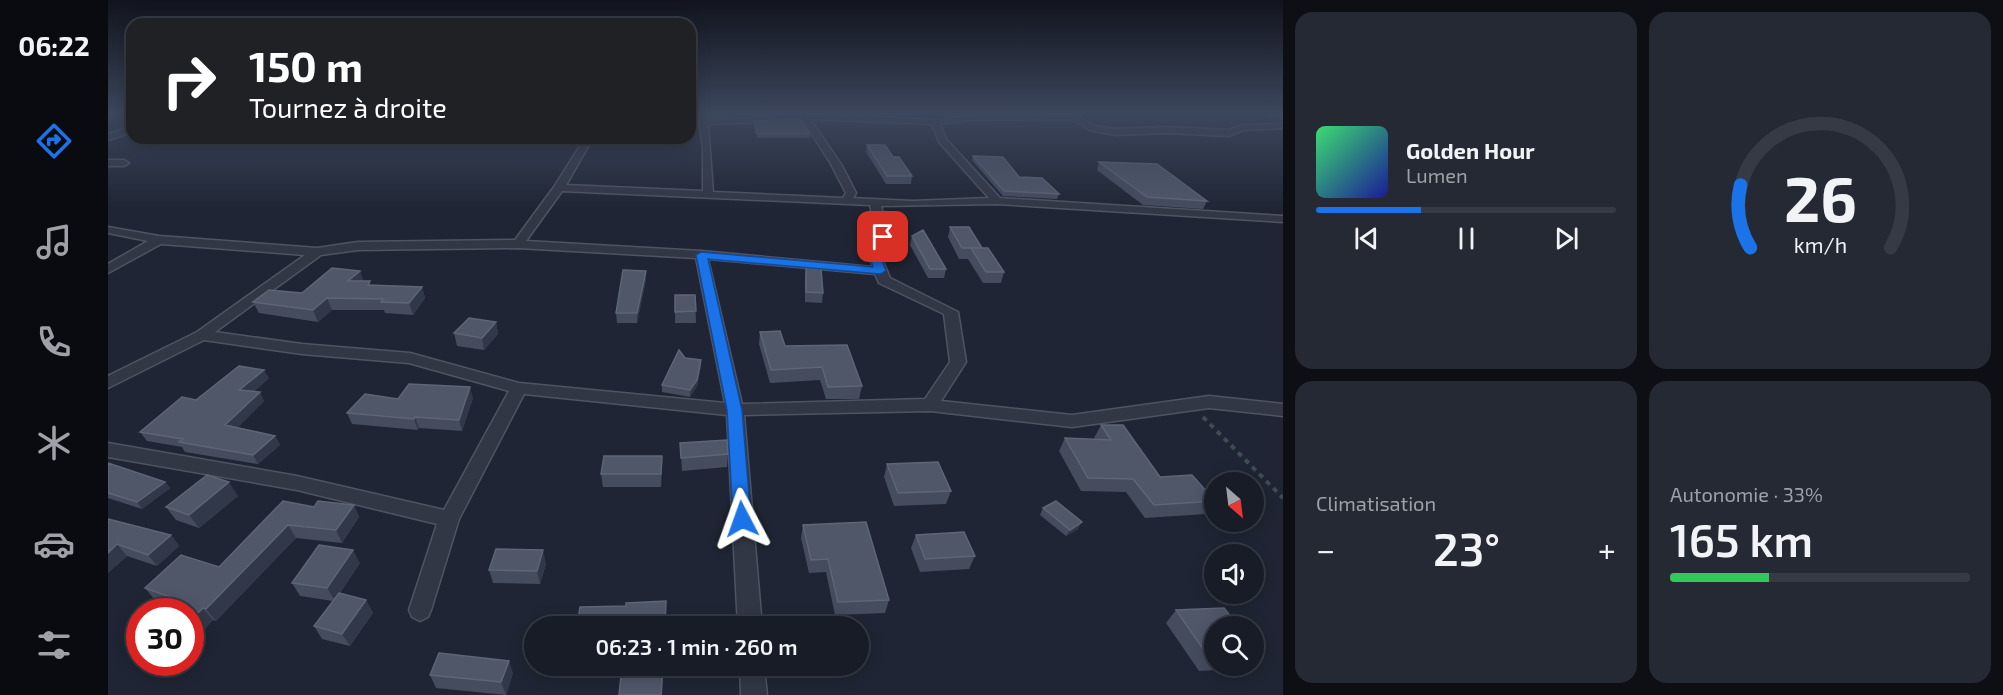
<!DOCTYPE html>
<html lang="fr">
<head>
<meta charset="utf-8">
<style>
  :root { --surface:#171c27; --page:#242933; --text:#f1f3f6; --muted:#9ea1a7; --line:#363a44; --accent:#1a73e8 }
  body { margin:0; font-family:"Exo 2",sans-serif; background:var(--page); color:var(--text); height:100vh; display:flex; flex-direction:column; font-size:22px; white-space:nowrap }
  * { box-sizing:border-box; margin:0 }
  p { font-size:20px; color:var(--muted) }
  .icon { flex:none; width:33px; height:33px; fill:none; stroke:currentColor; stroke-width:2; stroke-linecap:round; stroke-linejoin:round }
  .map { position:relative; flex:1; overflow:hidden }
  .panel { display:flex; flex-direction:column; gap:12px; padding:12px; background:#0d0f15; width:720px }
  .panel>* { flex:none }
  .guide { position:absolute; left:18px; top:18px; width:570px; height:126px; border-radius:18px; box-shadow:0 3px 15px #0003,0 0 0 2px var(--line); background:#202124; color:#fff; overflow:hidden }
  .needle { width:39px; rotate:152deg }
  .buttons { position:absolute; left:1096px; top:472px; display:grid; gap:12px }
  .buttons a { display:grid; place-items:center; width:60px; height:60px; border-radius:50%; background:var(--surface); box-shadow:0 3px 15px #0003,0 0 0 2px var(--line); font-size:30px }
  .speed { position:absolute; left:18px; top:598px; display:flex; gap:12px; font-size:30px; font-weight:700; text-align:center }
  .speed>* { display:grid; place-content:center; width:78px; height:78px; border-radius:50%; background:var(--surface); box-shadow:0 3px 15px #0003,0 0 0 2px var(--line); line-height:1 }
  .speed .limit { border:9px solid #d22; background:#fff; color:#111 }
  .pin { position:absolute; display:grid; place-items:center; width:51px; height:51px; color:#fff; margin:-26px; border-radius:12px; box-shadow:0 3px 9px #0006 }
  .me { position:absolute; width:66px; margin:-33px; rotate:356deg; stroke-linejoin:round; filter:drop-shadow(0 0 4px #0008) }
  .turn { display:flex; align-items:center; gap:21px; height:126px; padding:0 24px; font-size:27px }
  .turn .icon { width:78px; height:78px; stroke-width:2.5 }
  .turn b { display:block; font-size:42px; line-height:51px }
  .big { font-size:45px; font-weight:600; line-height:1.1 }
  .panel .widget { flex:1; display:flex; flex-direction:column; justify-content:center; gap:9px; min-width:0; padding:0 21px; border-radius:18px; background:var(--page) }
  .panel .dial { align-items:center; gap:0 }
  .dial svg { height:156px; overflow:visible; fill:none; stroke:var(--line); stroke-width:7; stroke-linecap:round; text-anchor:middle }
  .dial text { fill:var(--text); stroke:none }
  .song { display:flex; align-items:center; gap:18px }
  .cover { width:72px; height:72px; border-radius:9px; background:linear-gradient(135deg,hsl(140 70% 55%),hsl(240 70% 35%)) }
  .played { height:6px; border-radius:3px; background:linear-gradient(90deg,var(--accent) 35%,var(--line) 35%) }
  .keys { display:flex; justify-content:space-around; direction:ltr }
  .heat { display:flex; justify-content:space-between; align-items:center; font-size:33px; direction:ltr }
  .charge { height:9px; border-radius:4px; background:linear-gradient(90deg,#34c759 33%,var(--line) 0) }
  .panel .tiles { flex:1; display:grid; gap:12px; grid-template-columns:repeat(2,1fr) }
  .trip { position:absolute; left:416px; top:616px; width:345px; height:60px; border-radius:30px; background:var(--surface); box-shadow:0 3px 15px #0003,0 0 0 2px var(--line); font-weight:600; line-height:60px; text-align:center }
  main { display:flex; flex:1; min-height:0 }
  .dock { display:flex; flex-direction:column; width:108px; justify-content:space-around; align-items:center; background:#090b10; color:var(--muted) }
  .dock .icon { width:42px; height:42px }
  .dock .on { color:var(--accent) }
  .dock b { font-size:27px; color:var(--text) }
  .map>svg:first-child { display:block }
</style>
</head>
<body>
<main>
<nav class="dock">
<b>06:22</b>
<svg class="icon on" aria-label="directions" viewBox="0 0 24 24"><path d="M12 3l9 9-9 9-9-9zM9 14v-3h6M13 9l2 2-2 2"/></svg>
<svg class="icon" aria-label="music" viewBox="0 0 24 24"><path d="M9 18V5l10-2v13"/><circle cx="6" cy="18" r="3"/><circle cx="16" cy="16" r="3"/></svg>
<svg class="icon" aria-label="phone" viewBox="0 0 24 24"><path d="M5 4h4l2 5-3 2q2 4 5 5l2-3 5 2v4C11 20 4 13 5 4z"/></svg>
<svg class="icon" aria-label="climate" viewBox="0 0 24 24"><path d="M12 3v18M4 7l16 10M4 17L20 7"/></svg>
<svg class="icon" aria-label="car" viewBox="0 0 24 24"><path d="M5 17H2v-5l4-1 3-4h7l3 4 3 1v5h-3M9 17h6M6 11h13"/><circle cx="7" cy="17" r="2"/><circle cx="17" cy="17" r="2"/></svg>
<svg class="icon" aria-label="filters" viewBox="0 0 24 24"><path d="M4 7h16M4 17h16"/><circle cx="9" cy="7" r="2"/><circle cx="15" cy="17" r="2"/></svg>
</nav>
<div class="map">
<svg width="1175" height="695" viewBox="0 0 1175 695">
  <rect width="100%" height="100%" fill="#1f2534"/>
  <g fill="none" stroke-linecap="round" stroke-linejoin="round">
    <defs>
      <path id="minor" d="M590,113H598L599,119L665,118L669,120L665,122L600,124L605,192L735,198L738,193L723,164L694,119L695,113L826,120L860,116L966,115L987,126L1008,129L1058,127L1120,130L1134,125L1175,124V128L1135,130L1121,136L1058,133L1008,135L982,130L964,119L860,120L832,124L838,139L892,198L1175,216V222L889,204L773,206L781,237L772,254L782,278L850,312L858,362L833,401L964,415L1101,396L1175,404V416L1101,408L964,427L822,411L636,415L654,627H630L619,415L416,394L351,519L323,610L320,617L312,621L304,617L301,610L329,524L189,490L0,457V443L189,476L336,510L401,391L301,363L194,354L96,340L0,388V376L89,332L197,255L53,244L0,273V264L40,241L0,233V227L51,236L209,248L250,242L407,240L446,187L477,138H485L458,185L595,191V148ZM702,119L824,124L831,142L881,198L804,201L745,198L748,193L733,164ZM454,191L762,205L769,237L760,254L765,267L593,251L418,241ZM410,248L588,258L617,403L411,383L302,353L194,344L107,332L213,255L250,250ZM600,259L767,274L771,283L836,314L842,362L817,399L634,404Z
        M1162,113H1175V118L1163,115Z
        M24,126V132L0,140V134Z
        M0,160H16L21,163L16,166H0Z
        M632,666H656L659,695H633Z"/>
    </defs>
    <!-- minor casing -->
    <use href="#minor" stroke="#4f5463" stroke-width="3"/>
    <!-- path-far1 -->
    <path stroke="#3e4d53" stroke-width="1.5" stroke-dasharray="3 3" stroke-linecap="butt" d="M0,120L7,121"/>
    <!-- path -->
    <path stroke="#3e4d53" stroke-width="4" stroke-dasharray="5 5" stroke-linecap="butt" d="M1095,417L1175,498"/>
    <!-- minor -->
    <use href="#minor" fill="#323745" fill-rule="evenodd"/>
  </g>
  <!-- wall -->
  <path fill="#454c5e" d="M644,113H688V115L645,116Z
    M646,121L702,134V138H649L646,125Z
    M759,145L785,157L804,176L803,184H778L758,152Z
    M865,156L911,177L951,194L949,199L895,196L864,160Z
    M991,162L1099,201L1095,209L1035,205L989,170Z
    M842,227L873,248L896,272L893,283H875L860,259H851L840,237Z
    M804,236L838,269L836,278H820L802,245Z
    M698,268L715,293L714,303L697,302V278Z
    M252,271L255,281L264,285L314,287L317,298L305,315L277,313L276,310H224L210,322L151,313L145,302L194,293Z
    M538,280L529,323H509L508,313Z
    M587,295L588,323H567V312Z
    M388,322L390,334L376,350L349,346L346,333Z
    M652,332L677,346L754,386L751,399H718L712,380L662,383L651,344Z
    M577,358L593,360V366L589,386L582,397L554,392V385Z
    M161,378L145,392H152L156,401L129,428L167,436L172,445L150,464L77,452L74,447L39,441L32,432Z
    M365,398L354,431L311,428L310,430L244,424L239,413L290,399Z
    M993,425L1052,477L1107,500V502L1098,514L1037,518L1018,492L973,491L951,451L957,438L987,439L986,438Z
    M572,443L620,454L619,467L574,471Z
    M554,456V469L553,487H495L493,474Z
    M0,463L57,482L62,488L34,509L0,498Z
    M779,464L843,491L838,504L786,506L776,477Z
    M130,496L91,528L68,520L58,507Z
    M246,505L251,517L234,543L188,538L108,621L105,620L82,645V612L47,600L37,588L111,567L206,507Z
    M935,508L970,529L958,536L932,515Z
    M0,519L63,535L71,546L49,566L19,556L0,573Z
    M695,525L781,600L777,613L727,615L718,572L701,573L693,538Z
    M808,535L867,556L861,569L812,572L803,548Z
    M252,563L232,593L258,600L265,613L242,646L214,639L206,626L225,601L192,596L184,583Z
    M438,564L432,584L385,583L381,570Z
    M1068,610L1107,627V666H1142L1140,668L1091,671L1058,623Z
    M1146,647L1153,655L1146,662Z
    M405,673L398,695L328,688L322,675Z"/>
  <!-- shaded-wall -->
  <path fill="#313849" d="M252,271L256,282L240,281Z
    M538,271V280L529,323V313Z
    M314,287L317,298L305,315L301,303Z
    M219,298L224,310L210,322L205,310Z
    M388,322L390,334L376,350L374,338Z
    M593,360V366L589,386L582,397V390Z
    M156,370L161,378L136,399L131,390Z
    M362,387L365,398L354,431L351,420Z
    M152,392L156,401L122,435L117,425Z
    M307,417L311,428L310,430L306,419Z
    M167,436L172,445L150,464L145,455Z
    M554,456V469L553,487V474Z
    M57,482L62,488L34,509L29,502Z
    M121,482L130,496L91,528L81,515Z
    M246,505L251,517L234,543L228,530Z
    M974,522L970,529L958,536L962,530Z
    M180,525L188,538L108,621L98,609Z
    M63,535L71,546L49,566L40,555Z
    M9,544L19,556L0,573V553Z
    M245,550L252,563L227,601L219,588Z
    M435,550L438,564L432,584L429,571Z
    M258,600L265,613L242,646L234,634Z
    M558,601V627H557Z
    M95,608L105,620L82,645V621Z
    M401,661L405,673L398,695L393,682Z
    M555,666H556L554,695H553Z"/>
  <!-- building -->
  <path fill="#505769" stroke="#5e6577" stroke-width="1.5" d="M693,119L702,134H649L646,121Z
    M759,145H777L785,157H791L804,176H779Z
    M865,156L895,157L911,177L934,178L951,194L896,191Z
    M991,162L1049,164L1099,201L1039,197Z
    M842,227H861L874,248H854Z
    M815,230L838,269H822L804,236Z
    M863,248H880L896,272H878Z
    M224,268L252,271L240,281H262L260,285L314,287L301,303L273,302L275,299L219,298L205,310L145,302L161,290L194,293Z
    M698,268L713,269L715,293L698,292Z
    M515,270L538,271L529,313H508Z
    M567,295H587L588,311L567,312Z
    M361,318L388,322L374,338L346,333Z
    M672,331L677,346L739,345L754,386L720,387L714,367L663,370L652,332Z
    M571,350L577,358L593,360L589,380L582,390L554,385Z
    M131,366L156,370L131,390L152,392L117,425L167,436L145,455L71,442L75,439L32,432L74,397L88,400Z
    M301,384L362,387L351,420L307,417L306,419L239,413L257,394L290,399Z
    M993,425H1015L1052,477L1084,475L1107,501L1046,505L1025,479L980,478L957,438L1003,440Z
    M619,440L620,454L573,458L572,443Z
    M496,456H554L553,474H493Z
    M830,462L843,491L790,493L779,464Z
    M0,463L57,482L29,502L0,493Z
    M99,475L121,482L81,515L58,507Z
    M175,501L206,507L210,501L246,505L228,530L180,525L98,609L95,608L82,621V612H70L79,603L37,588L73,555L111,567Z
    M948,501L974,522L962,530L935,508Z
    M0,519L63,535L40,555L9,544L0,553Z
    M758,522L781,600L730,602L720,559L703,560L695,525Z
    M856,532L867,556L817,559L808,535Z
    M211,545L245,550L219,588L184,583Z
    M388,549L435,550L429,571L381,570Z
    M231,593L258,600L234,634L206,626Z
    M558,601L557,627H469L472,607L518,606V603Z
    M1116,608L1131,627H1107V658L1102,659L1068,610Z
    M1146,647L1153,655L1146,656Z
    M331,653L401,661L393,682L322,675Z
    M514,666H555L553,695H511Z"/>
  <!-- sky -->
  <linearGradient id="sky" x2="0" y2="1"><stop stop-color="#11141d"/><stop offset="0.54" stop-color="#3c465c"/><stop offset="1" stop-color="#3c465c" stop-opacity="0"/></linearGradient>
  <rect width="1175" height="210" fill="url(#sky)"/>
  <!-- route -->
  <path fill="#1a73e8" stroke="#114b97" stroke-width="1.5" d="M775,234L780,237L772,254L778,271L772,274L600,259L634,410L643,519L641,524L634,526L628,524L625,519L619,410L588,255L593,252L765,267L761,254L771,235Z"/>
</svg>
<div class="buttons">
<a><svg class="needle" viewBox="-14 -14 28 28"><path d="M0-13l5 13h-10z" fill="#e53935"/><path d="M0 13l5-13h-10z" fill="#9ea1a7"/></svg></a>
<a><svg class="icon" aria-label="sound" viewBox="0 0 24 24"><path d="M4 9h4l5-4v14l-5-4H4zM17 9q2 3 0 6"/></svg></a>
<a><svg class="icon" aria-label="search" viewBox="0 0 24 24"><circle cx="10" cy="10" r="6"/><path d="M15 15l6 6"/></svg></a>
</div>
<div class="speed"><div class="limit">30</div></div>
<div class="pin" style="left:775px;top:237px;background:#d93025"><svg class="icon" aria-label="arrive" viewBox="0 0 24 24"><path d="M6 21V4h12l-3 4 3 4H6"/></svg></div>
<svg class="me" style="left:634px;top:519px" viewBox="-20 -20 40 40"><path d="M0-17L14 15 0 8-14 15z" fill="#1a73e8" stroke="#fff" stroke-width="4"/></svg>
<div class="trip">06:23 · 1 min · 260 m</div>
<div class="guide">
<div class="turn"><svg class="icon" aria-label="right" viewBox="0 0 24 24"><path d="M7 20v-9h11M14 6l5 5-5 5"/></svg><div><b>150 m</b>Tournez à droite</div></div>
</div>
</div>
<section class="panel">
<div class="tiles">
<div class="widget">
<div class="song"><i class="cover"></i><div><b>Golden Hour</b><p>Lumen</p></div></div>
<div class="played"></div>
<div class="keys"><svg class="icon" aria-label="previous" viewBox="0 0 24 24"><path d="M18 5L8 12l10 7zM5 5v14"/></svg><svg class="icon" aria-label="pause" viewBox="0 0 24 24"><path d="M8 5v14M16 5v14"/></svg><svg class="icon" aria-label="next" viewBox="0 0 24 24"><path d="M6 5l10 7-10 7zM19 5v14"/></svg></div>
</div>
<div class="widget dial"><svg viewBox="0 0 100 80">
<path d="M14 69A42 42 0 1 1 86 69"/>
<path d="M14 69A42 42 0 0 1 9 37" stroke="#1a73e8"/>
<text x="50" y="56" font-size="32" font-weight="700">26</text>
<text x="50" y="72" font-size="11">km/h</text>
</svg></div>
<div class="widget"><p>Climatisation</p>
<div class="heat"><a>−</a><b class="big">23°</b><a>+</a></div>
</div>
<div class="widget"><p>Autonomie · 33%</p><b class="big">165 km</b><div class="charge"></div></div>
</div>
</section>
</main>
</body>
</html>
